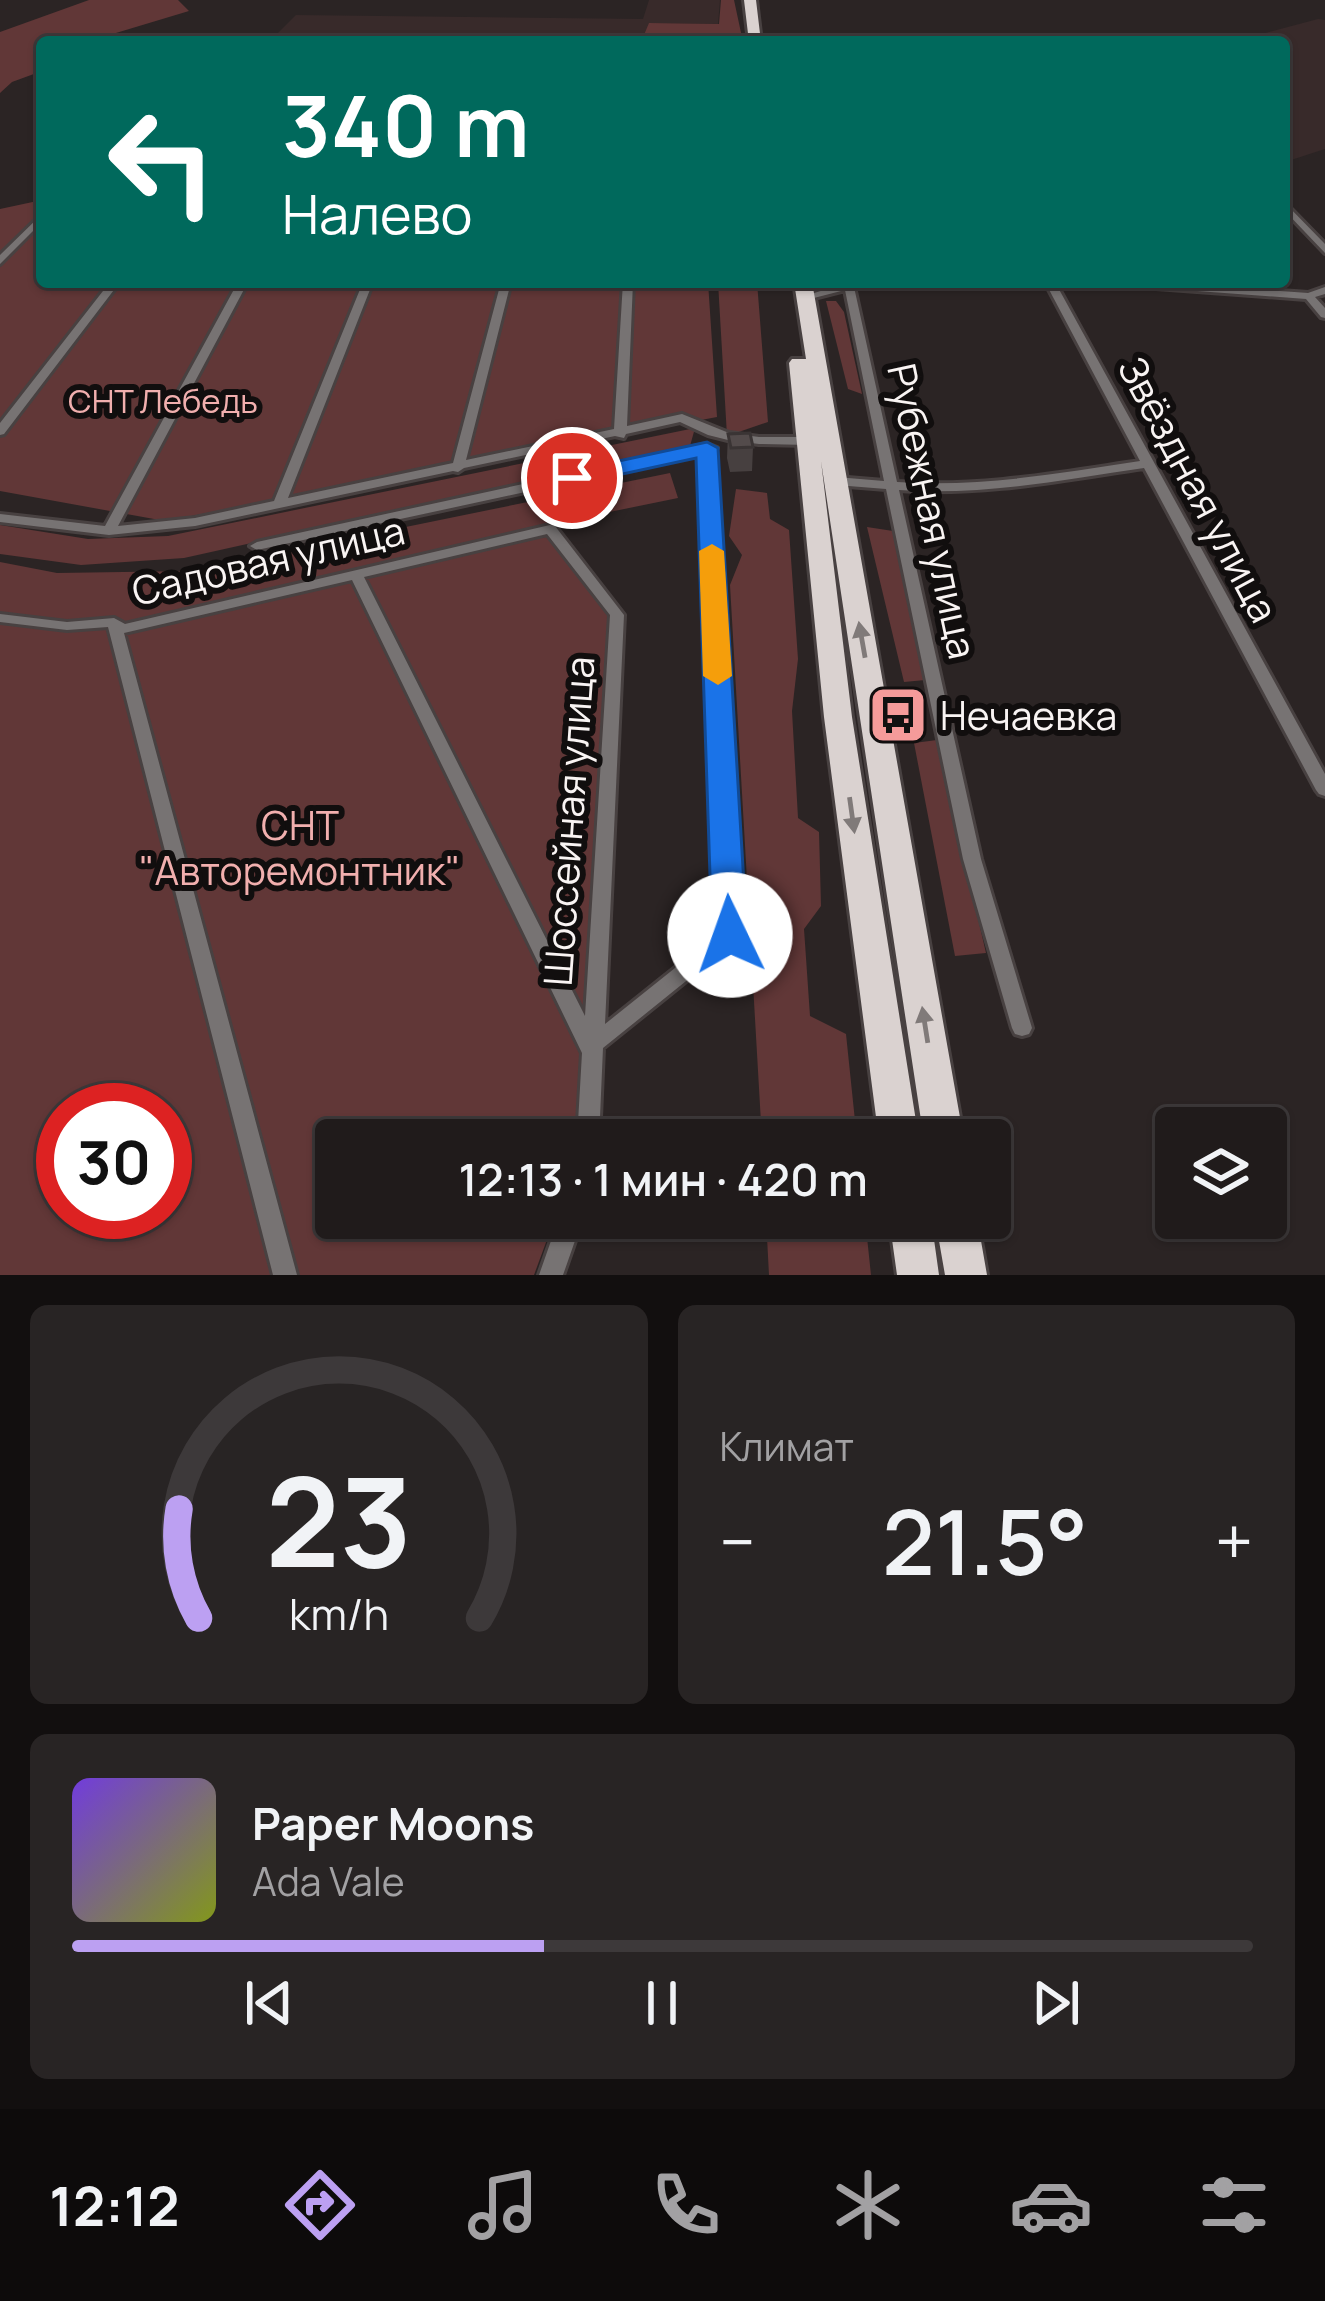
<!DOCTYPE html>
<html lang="ru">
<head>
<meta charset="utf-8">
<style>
  :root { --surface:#201b1b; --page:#282424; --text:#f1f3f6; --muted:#a2a1a3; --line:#3d393a; --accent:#bca0f2 }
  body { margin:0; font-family:Manrope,sans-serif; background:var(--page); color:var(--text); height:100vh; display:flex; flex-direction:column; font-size:45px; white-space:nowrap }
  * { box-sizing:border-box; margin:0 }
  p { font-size:39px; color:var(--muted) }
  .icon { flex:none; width:66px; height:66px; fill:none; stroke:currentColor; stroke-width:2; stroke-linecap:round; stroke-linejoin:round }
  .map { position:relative; height:1275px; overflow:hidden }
  .sheet { display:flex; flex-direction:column; gap:30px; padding:30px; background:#120f0f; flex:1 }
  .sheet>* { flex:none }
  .top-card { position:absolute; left:36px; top:36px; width:1254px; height:252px; border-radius:12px; box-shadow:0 3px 9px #0004,0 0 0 3px var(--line); background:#00695c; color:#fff; overflow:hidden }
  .controls { position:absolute; left:1155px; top:1107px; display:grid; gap:24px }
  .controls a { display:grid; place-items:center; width:132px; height:132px; border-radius:12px; background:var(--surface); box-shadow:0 3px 9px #0004,0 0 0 3px var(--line); font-size:60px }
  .speed { position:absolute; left:36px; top:1083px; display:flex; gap:24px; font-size:60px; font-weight:700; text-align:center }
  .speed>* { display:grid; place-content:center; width:156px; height:156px; border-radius:50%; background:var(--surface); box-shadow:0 3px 9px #0004,0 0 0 3px var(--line); line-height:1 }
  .speed .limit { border:18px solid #d22; background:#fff; color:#111 }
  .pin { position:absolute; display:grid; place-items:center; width:102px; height:102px; color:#fff; margin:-51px; border:6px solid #fff; border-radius:50%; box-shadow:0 3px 12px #0007 }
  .me { position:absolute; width:132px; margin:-66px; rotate:357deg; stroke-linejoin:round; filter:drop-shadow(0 0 9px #0008) }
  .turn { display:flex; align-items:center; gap:42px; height:252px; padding:0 48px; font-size:54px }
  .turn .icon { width:156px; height:156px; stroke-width:2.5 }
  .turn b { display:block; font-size:84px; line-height:102px }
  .big { font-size:90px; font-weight:600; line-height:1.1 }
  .sheet .widget { flex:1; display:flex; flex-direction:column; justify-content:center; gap:18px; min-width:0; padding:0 42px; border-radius:18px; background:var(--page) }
  .sheet .dial { align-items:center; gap:0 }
  .dial svg { height:312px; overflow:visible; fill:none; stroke:var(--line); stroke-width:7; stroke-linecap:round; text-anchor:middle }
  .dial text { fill:var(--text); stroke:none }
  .song { display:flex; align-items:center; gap:36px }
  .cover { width:144px; height:144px; border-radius:18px; background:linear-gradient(135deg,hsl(260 70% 55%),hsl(70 70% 35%)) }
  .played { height:12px; border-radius:6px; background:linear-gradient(90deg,var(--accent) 40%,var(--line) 40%) }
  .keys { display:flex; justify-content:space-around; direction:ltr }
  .heat { display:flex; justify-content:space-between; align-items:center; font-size:66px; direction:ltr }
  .sheet .tiles { flex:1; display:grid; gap:30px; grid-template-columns:1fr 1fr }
  .widget:last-child { grid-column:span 2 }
  .trip { position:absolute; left:315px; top:1119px; width:696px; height:120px; border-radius:12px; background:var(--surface); box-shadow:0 3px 9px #0004,0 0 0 3px var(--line); font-weight:600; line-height:120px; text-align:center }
  .tabs { display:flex; height:192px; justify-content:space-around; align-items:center; background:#0d0b0b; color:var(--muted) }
  .tabs .icon { width:84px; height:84px }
  .tabs .current { color:var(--accent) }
  .tabs b { font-size:54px; color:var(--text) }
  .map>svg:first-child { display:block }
</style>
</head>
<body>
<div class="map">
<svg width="1325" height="1275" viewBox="0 0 1325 1275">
  <rect width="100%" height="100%" fill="#2b2424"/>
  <!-- built -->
  <path fill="#382a2a" d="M649,0H720L718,24L650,23L641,42H269L296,15L643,19Z
    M1318,19L1325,20V149L1288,161L1284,157V42H1231Z"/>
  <!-- green -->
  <path fill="#613737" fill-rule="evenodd" d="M89,0H178L189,11L86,42H42V71L12,82L0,93V32Z
    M721,0H734L743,42H641L649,23L719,24Z
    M42,200V282H708L717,417L165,521L0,491V209Z
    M718,282H757L768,422L727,436Z
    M826,301H836L844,312L862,394L848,389Z
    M695,428L690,446L184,558L81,565L0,554V525L88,539L168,536Z
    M670,473L678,498L541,526L609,614L577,1140H336V1218H555L534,1275H0V562L57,573L190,571ZM63,1110H165V1212H63Z
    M736,489L767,493L770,519L789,530L798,659L792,711L798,818L819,832L821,906L804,929L810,1016L846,1034L857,1140H762L730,585L742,555L729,536Z
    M867,527L893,531L899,543L925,680L904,682Z
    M937,740L986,953L955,956L914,743Z
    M766,1218H865L871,1275H769Z"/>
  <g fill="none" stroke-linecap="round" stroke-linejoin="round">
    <defs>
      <path id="minor" d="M1284,202L1325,244V253L1284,210Z
        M42,214V222L0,264V255Z
        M110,282H120L4,434L0,435V423Z
        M238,282H248L118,526L195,518L274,501L363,282H373L288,498L453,463L501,282H511L466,460L614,429L623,282H633L627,426L682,414L729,433L759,437H809L815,441L809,445L759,444L728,440L708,435L680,422L626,434L624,438L615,436L464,468L458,472L453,471L195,526L109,535L0,522V514L105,526Z
        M850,282L859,284L854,287L897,482C980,488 1059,473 1140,461L1045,282H1055L1325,774V796L1319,794L1316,790L1144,468C1062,480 982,496 899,490L981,859L1032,1028L1029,1034L1022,1036L1015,1034L1012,1028L963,859L886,489L836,485L830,481L836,477L884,481L845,290L806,300L801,297Z
        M1110,282H1157L1308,293L1325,287V294L1315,297L1325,308V318L1321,317L1306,299L1115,285Z
        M707,444L717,448L713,451L740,935L737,940L603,1048L599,1140H577L582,1053L352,580L124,633L297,1275H273L108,627L67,630L0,622V614L67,622L114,618L125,624L550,525L555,526L624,615L605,1024L720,932L701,454L257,550L250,546L257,542ZM547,534L610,615L585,1016L364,577Z
        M559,1218H583L563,1275H539Z"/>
      <path id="trunk" d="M744,0H756L761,42H749Z
        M794,282H812L964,1140H924L821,461L852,717L919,1140H879L824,717L789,363L792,359H806Z
        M889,1218H931L939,1275H897Z
        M935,1218H977L987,1275H945Z"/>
    </defs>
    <!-- minor casing -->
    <use href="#minor" stroke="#484141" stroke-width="6"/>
    <!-- trunk casing -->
    <use href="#trunk" stroke="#484141" stroke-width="6"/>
    <!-- minor -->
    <use href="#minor" fill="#777373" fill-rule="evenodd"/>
    <!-- trunk -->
    <use href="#trunk" fill="#dad2d0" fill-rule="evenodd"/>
  </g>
  <!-- wall -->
  <path fill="#474040" d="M728,434L753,447L752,471L730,472L727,458Z"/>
  <!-- building -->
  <path fill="#534b4b" stroke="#3a3434" stroke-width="3" d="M750,433L753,447L731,448L728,434Z"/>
  <!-- one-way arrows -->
  <defs><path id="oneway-solid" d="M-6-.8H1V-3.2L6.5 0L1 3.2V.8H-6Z" transform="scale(3)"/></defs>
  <g fill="#807a79">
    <use href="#oneway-solid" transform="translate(862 640) rotate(-100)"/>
    <use href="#oneway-solid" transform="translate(852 815) rotate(82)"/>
    <use href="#oneway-solid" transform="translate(925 1025) rotate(-99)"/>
  </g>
  <!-- route -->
  <path fill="#1a73e8" stroke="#114b97" stroke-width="3" d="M707,442L718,448L747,935L742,945L730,948L717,945L712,935L696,458L572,485L560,478L572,471Z"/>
  <!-- slow -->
  <path fill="#f59e0b" d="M712,544L724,551L732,676L718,685L703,676L699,551Z"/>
  <!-- icons -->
  <defs>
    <symbol id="bus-square" viewBox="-11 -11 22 22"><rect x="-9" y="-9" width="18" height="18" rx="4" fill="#f59b9a" stroke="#110e0e"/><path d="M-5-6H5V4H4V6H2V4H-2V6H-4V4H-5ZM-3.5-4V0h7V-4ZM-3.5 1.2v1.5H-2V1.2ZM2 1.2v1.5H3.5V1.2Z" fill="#111"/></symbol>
  </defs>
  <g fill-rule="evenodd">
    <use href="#bus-square" x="865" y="682" width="66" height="66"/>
  </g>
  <g text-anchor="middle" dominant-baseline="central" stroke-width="12" stroke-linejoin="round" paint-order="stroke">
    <!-- far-park labels -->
    <g font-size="33" fill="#f1afae" stroke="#110e0e">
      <text x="163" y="400">СНТ Лебедь</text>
    </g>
    <!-- street labels -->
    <g font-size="39" fill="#f9f4f3" stroke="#110e0e">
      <text transform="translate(1199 489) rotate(62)">Звёздная улица</text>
      <text transform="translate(933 511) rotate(78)">Рубежная улица</text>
      <text transform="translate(268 560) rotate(-13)">Садовая улица</text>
      <text transform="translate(568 821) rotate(-86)">Шоссейная улица</text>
    </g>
    <!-- poi labels -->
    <g font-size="39" fill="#f9f4f3" stroke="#110e0e" text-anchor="start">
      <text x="940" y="715">Нечаевка</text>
    </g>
    <!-- park labels -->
    <g font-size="39" fill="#f1afae" stroke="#110e0e">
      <text x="300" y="825">СНТ<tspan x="300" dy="45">"Авторемонтник"</tspan></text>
    </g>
  </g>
</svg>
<div class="controls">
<a><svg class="icon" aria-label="layers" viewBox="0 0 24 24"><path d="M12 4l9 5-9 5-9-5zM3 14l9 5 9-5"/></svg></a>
</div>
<div class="speed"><div class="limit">30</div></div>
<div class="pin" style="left:572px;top:478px;background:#d93025"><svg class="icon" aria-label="arrive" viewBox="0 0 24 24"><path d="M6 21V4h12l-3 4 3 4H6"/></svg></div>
<svg class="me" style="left:730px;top:935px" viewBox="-20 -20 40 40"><circle r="19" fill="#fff"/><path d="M0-13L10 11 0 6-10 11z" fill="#1a73e8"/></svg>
<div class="trip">12:13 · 1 мин · 420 m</div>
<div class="top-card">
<div class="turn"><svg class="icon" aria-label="left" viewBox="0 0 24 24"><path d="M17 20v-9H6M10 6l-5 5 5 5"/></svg><div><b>340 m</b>Налево</div></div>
</div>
</div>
<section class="sheet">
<div class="tiles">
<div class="widget dial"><svg viewBox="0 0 100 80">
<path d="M14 69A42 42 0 1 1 86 69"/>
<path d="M14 69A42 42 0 0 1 9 41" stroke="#bca0f2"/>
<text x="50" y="56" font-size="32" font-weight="700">23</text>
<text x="50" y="72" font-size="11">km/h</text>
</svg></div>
<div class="widget"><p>Климат</p>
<div class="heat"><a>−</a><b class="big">21.5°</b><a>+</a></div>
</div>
<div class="widget">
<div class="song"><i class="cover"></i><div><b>Paper Moons</b><p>Ada Vale</p></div></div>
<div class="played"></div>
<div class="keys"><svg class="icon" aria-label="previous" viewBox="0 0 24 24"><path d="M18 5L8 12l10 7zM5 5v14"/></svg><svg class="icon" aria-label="pause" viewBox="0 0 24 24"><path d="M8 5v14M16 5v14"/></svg><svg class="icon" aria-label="next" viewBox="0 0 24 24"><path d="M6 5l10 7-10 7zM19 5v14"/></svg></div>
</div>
</div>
</section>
<nav class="tabs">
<b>12:12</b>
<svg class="icon current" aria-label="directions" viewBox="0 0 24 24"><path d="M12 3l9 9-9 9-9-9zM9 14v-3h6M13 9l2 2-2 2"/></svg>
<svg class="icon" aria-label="music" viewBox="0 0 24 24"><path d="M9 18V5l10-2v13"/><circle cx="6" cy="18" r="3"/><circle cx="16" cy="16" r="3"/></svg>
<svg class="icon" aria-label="phone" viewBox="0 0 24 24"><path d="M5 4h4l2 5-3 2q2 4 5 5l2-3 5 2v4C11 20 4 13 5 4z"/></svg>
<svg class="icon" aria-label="climate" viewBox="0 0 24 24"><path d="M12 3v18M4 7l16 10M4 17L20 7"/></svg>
<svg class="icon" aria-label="car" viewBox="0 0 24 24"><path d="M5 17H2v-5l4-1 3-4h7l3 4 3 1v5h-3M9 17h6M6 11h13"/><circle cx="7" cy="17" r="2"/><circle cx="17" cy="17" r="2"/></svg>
<svg class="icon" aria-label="filters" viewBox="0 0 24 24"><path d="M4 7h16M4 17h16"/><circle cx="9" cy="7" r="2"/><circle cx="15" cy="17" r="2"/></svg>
</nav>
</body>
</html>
